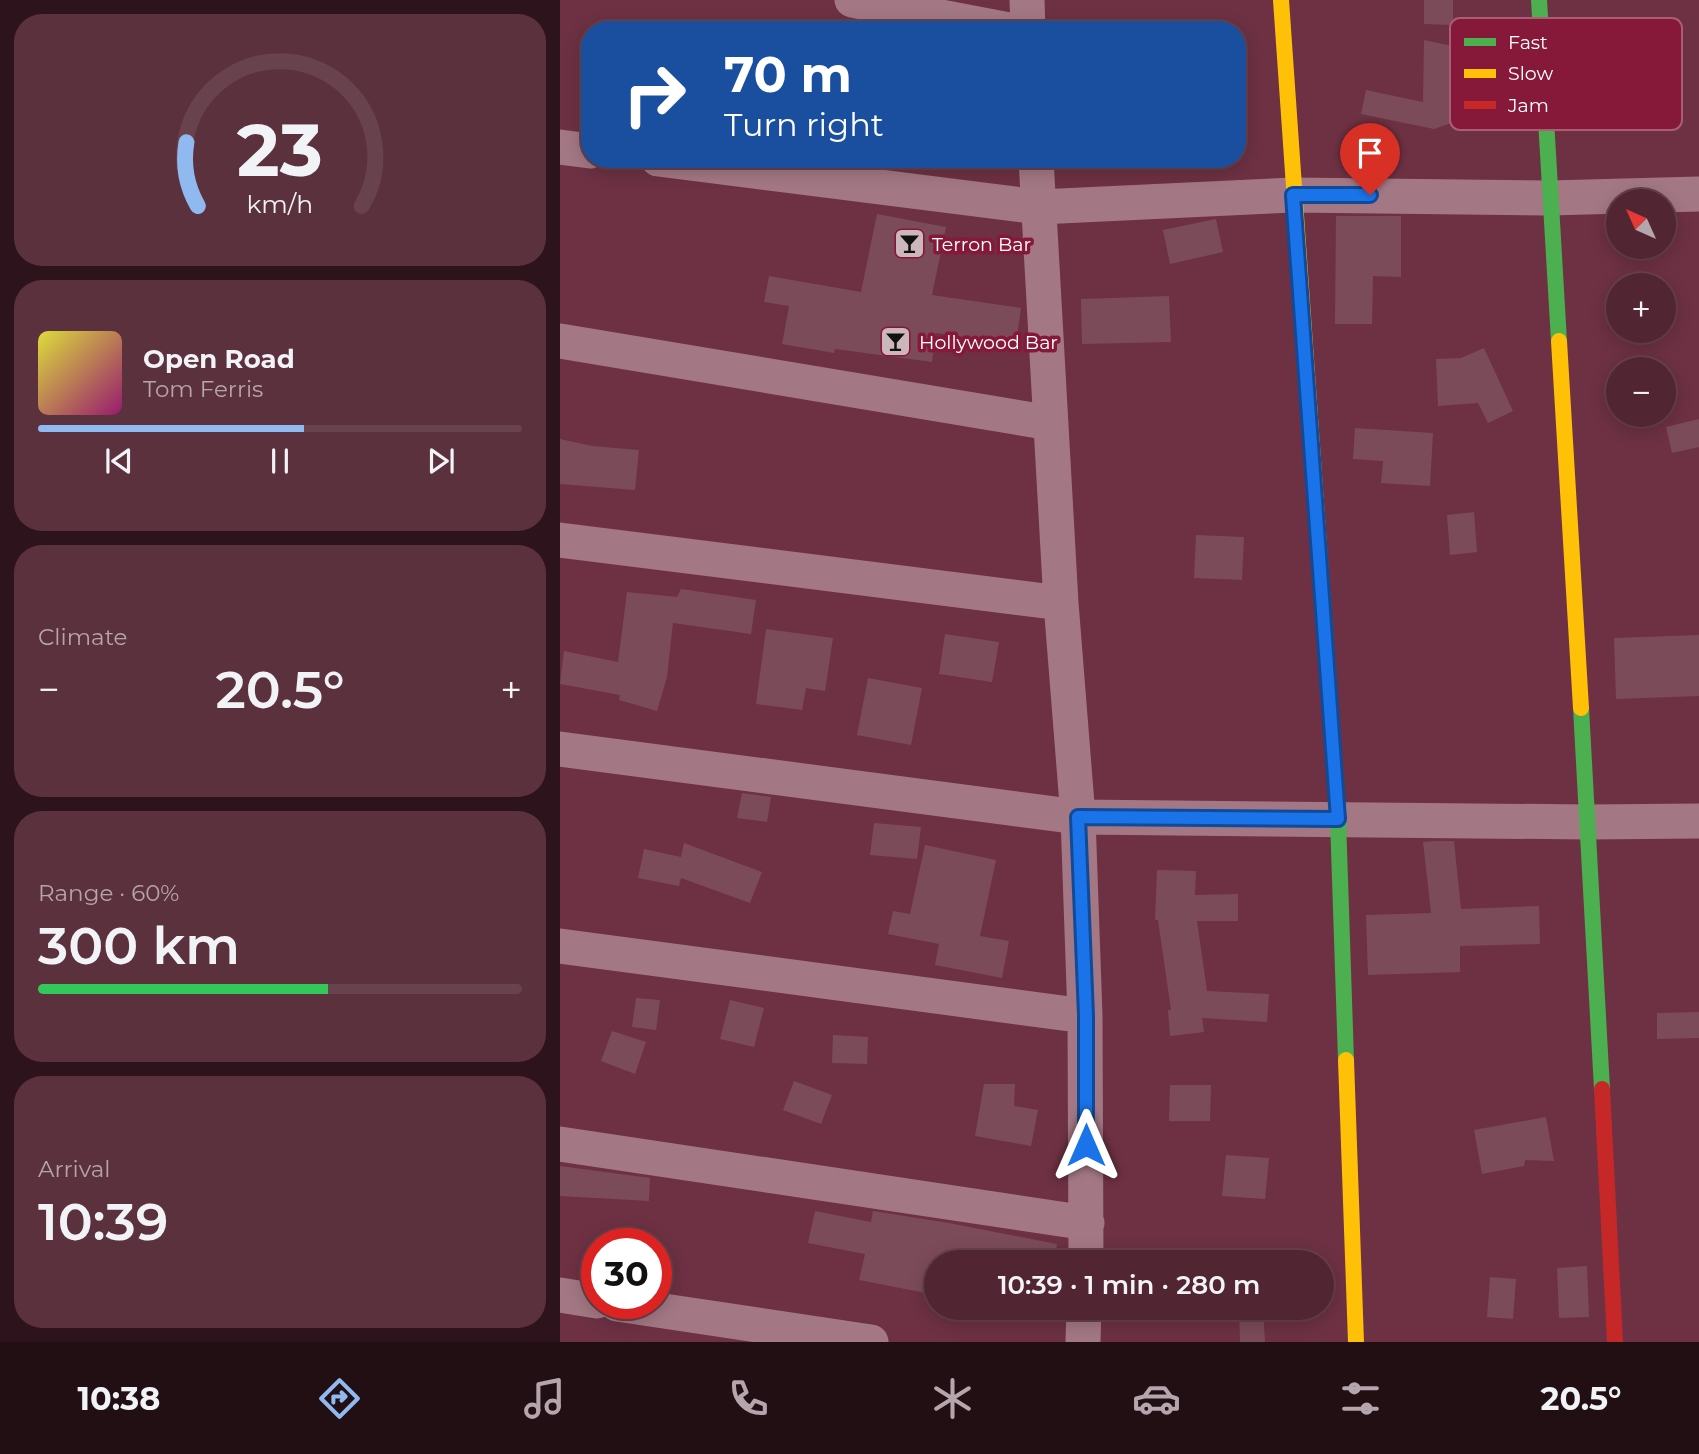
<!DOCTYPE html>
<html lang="en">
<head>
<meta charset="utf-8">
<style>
  :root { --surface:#522532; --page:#5c313e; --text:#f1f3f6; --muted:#b5a5ac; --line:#68424d; --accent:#90b9f0 }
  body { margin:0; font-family:Montserrat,sans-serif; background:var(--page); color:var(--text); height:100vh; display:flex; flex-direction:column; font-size:26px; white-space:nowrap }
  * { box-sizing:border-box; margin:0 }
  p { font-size:23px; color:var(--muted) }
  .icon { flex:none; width:38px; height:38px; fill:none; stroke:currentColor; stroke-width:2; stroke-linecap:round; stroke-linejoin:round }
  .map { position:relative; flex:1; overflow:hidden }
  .side { display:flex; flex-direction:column; gap:14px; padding:14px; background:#2d141c; width:560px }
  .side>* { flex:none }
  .guide { position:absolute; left:21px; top:21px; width:665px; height:147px; border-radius:28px; box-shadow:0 4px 18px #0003,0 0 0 2px var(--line); background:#1a4fa0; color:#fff; overflow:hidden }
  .needle { width:46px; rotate:315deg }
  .tools { position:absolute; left:1046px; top:189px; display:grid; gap:14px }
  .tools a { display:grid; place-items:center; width:70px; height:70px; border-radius:50%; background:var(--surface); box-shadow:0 4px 18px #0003,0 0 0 2px var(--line); font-size:35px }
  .speed { position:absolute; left:21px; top:1228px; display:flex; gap:14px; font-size:35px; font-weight:700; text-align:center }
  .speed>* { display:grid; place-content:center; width:91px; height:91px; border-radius:50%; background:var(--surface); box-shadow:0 4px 18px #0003,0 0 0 2px var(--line); line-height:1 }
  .speed .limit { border:10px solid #d22; background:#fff; color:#111 }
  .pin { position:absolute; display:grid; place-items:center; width:60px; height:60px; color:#fff; margin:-72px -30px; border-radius:50% 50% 50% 0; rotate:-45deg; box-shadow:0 0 7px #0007 }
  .pin .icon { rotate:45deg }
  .me { position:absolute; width:77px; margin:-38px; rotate:0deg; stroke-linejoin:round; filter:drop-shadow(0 0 5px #0008) }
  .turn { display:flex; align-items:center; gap:24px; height:147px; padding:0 28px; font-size:32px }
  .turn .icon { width:91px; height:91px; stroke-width:2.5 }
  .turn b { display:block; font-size:49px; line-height:60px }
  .big { font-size:52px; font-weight:600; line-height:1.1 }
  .side .card { flex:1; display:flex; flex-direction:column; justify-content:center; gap:10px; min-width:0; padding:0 24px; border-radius:28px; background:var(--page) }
  .side .dial { align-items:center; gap:0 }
  .dial svg { height:182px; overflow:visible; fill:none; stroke:var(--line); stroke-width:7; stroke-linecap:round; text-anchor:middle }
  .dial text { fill:var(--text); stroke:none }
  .song { display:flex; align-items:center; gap:21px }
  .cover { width:84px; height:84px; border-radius:10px; background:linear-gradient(135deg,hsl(60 70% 55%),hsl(320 70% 35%)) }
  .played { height:7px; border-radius:4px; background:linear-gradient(90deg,var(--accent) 55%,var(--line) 55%) }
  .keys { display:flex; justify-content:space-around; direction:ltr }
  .heat { display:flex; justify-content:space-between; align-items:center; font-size:38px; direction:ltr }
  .charge { height:10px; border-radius:5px; background:linear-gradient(90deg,#34c759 60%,var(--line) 0) }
  .trip { position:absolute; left:364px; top:1250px; width:410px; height:70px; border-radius:35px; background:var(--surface); box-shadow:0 4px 18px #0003,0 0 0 2px var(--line); font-weight:600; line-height:70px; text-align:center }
  .menu { display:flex; height:112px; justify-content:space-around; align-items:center; background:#210f14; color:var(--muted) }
  .menu .icon { width:49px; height:49px }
  .menu .selected { color:var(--accent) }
  .menu b { font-size:32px; color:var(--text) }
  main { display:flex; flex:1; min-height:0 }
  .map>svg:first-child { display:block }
</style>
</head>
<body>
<main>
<section class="side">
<div class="card dial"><svg viewBox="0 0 100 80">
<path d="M14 69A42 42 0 1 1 86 69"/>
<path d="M14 69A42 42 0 0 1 9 41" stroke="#90b9f0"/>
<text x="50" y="56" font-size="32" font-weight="700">23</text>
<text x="50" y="72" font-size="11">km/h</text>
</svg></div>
<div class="card">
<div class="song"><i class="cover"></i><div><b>Open Road</b><p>Tom Ferris</p></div></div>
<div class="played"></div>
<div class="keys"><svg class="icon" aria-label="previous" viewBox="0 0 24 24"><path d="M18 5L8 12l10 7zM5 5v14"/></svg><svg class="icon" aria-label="pause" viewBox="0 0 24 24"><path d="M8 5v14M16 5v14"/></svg><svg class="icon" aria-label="next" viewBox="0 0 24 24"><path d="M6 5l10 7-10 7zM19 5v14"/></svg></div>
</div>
<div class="card"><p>Climate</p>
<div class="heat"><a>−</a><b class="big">20.5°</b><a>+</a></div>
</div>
<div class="card"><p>Range · 60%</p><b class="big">300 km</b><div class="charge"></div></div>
<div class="card"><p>Arrival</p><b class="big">10:39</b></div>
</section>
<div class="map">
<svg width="1139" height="1342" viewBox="0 0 1139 1342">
  <rect width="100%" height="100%" fill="#6d3143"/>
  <!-- building -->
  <path fill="#7c4b5a" d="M864,0H893V25L864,24Z
    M864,40L892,46V98L900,120L874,129L801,114L806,90L863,102Z
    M317,214L386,227L372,295L461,308L456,344L376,333L372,362L275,349L274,353L222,344L229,306L204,302L209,276L301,292Z
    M776,216H841V277L813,276L812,324H775Z
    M656,219L663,252L610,264L603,230Z
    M609,296L611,342L522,344L521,299Z
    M924,348L953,411L928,423L918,403L878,406L876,359L901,358Z
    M1139,419V447L1112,453L1106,427Z
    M795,428L873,433L870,486L821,483L823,461L793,459Z
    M0,439L32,446L79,450L75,490L0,484Z
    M914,512L917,552L890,555L887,515Z
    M636,535L684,537L682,580L634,578Z
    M121,589L196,600L191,634L113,623L107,677L97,711L59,700L60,695L0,684L4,651L58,662L67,592L117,597Z
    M206,629L273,638L265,691L246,688L242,710L196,704Z
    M385,634L439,642L432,682L379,674Z
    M1139,635V696L1056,699L1054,638Z
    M308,678L362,688L351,745L297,735Z
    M182,793L211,797L207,822L177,818Z
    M314,823L361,827L357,859L310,855Z
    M876,841H894L901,909L979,906L980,944L900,946V972L808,975L806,915L871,913L863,842Z
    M124,843L202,872L190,903L121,878L119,886L78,878L84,849L121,857Z
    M365,845L436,860L420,936L449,941L442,978L375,965L379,944L328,934L333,911L350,914Z
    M597,870L636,871L635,895L678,894V921H637L647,991L709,994L707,1022L642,1018L644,1032L610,1036L608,1010H611L598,920H595Z
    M76,998L100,1000L96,1030L72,1027Z
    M170,1000L204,1008L194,1047L160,1039Z
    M1139,1012V1038L1097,1039V1013Z
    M52,1031L86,1042L75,1074L41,1061Z
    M273,1035L308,1037L307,1064L272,1063Z
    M234,1081L272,1095L261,1124L223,1110Z
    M424,1084H455L454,1106L478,1110L471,1146L415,1136Z
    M610,1085H651L650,1121H609Z
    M986,1117L994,1161L965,1160L964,1166L922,1174L914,1130Z
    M666,1155L709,1158L705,1199L662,1196Z
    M0,1166L90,1178L89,1201L0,1196Z
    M255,1211L311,1222L313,1211L389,1223L497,1244L494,1262H376V1295L299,1280L305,1254L248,1243Z
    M1027,1266L1029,1317L999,1318L997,1268Z
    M930,1277L956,1279L953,1319L927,1317Z
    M679,1307H703L705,1342H680Z"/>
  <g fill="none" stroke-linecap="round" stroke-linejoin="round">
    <!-- street -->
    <path stroke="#a37884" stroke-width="35" d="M292,0L449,30
      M467,0L468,30
      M0,147L30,151
      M98,159L479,207L733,195L990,198L1139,194
      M476,159L501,603L518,817L525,1016L526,1262
      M0,341L491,423
      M0,540L501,603
      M0,749L518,817L1028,822L1139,821
      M0,946L525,1016
      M0,1144L527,1223
      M0,1295L37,1301
      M57,1304L311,1342
      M523,1342L524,1307"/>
    <!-- fast -->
    <path stroke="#4caf50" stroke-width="16" d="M979,0L999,341
      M759,546L778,819L786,1060
      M1021,708L1042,1089"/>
    <!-- slow -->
    <path stroke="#ffc107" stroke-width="16" d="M721,0L759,546
      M999,341L1021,708
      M786,1060L796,1342"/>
    <!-- jam -->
    <path stroke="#c62828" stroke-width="16" d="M1042,1089L1055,1342"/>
  </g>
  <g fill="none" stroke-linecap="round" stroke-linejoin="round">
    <defs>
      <path id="route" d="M526,1145V1016L518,817L778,819L733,195H810"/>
    </defs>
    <!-- route casing -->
    <use href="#route" stroke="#114b97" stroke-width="18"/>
    <!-- route -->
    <use href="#route" stroke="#1a73e8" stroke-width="12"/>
  </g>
  <!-- icons -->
  <defs>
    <symbol id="bar-square" viewBox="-11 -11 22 22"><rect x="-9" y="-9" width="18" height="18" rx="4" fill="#ccb7bd" stroke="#861839"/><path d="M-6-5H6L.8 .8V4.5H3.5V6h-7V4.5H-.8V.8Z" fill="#111"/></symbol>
  </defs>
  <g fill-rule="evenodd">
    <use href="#bar-square" x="332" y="226" width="35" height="35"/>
    <use href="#bar-square" x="318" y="324" width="35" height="35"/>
  </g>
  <g text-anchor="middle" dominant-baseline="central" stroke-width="7" stroke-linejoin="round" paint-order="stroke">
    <!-- poi labels -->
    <g font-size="19" fill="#fff" stroke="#861839" text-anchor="start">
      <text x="372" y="244">Terron Bar</text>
      <text x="359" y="342">Hollywood Bar</text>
    </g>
  </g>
  <!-- legend -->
  <rect x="890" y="18" width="232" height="112" rx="10" fill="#861839" stroke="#aa5d74" stroke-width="2"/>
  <rect x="904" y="38" width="32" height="8" fill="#4caf50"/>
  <rect x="904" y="69" width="32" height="9" fill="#ffc107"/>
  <rect x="904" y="101" width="32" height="8" fill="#c62828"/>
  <g font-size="19" fill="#fff">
    <text x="948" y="49">Fast</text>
    <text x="948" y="80">Slow</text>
    <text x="948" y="112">Jam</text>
  </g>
</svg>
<div class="tools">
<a><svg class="needle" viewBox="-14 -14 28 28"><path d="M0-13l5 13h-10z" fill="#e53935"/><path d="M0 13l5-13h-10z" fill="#b5a5ac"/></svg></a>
<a>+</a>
<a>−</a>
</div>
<div class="speed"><div class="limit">30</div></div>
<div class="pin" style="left:810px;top:195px;background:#d93025"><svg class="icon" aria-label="arrive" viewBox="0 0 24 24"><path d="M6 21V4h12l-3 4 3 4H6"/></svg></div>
<svg class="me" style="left:526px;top:1145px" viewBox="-20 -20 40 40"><path d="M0-17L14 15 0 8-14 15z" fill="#1a73e8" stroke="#fff" stroke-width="4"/></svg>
<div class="trip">10:39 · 1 min · 280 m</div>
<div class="guide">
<div class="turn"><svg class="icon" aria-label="right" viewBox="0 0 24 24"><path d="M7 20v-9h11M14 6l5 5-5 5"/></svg><div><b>70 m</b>Turn right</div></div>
</div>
</div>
</main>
<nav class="menu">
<b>10:38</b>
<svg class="icon selected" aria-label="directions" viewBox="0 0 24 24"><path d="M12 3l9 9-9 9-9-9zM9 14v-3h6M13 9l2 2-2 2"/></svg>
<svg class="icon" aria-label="music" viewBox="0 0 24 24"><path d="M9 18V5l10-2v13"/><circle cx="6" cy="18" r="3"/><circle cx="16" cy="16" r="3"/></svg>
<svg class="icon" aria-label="phone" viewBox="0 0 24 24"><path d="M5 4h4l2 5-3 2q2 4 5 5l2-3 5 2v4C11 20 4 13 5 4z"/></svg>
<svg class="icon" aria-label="climate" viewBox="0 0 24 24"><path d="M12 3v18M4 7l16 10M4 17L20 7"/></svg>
<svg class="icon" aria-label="car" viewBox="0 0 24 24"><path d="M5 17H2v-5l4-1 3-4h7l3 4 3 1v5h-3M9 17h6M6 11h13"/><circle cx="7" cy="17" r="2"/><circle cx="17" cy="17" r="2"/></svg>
<svg class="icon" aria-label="filters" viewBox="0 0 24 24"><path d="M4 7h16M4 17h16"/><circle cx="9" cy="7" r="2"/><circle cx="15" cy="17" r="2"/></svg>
<b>20.5°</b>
</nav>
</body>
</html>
